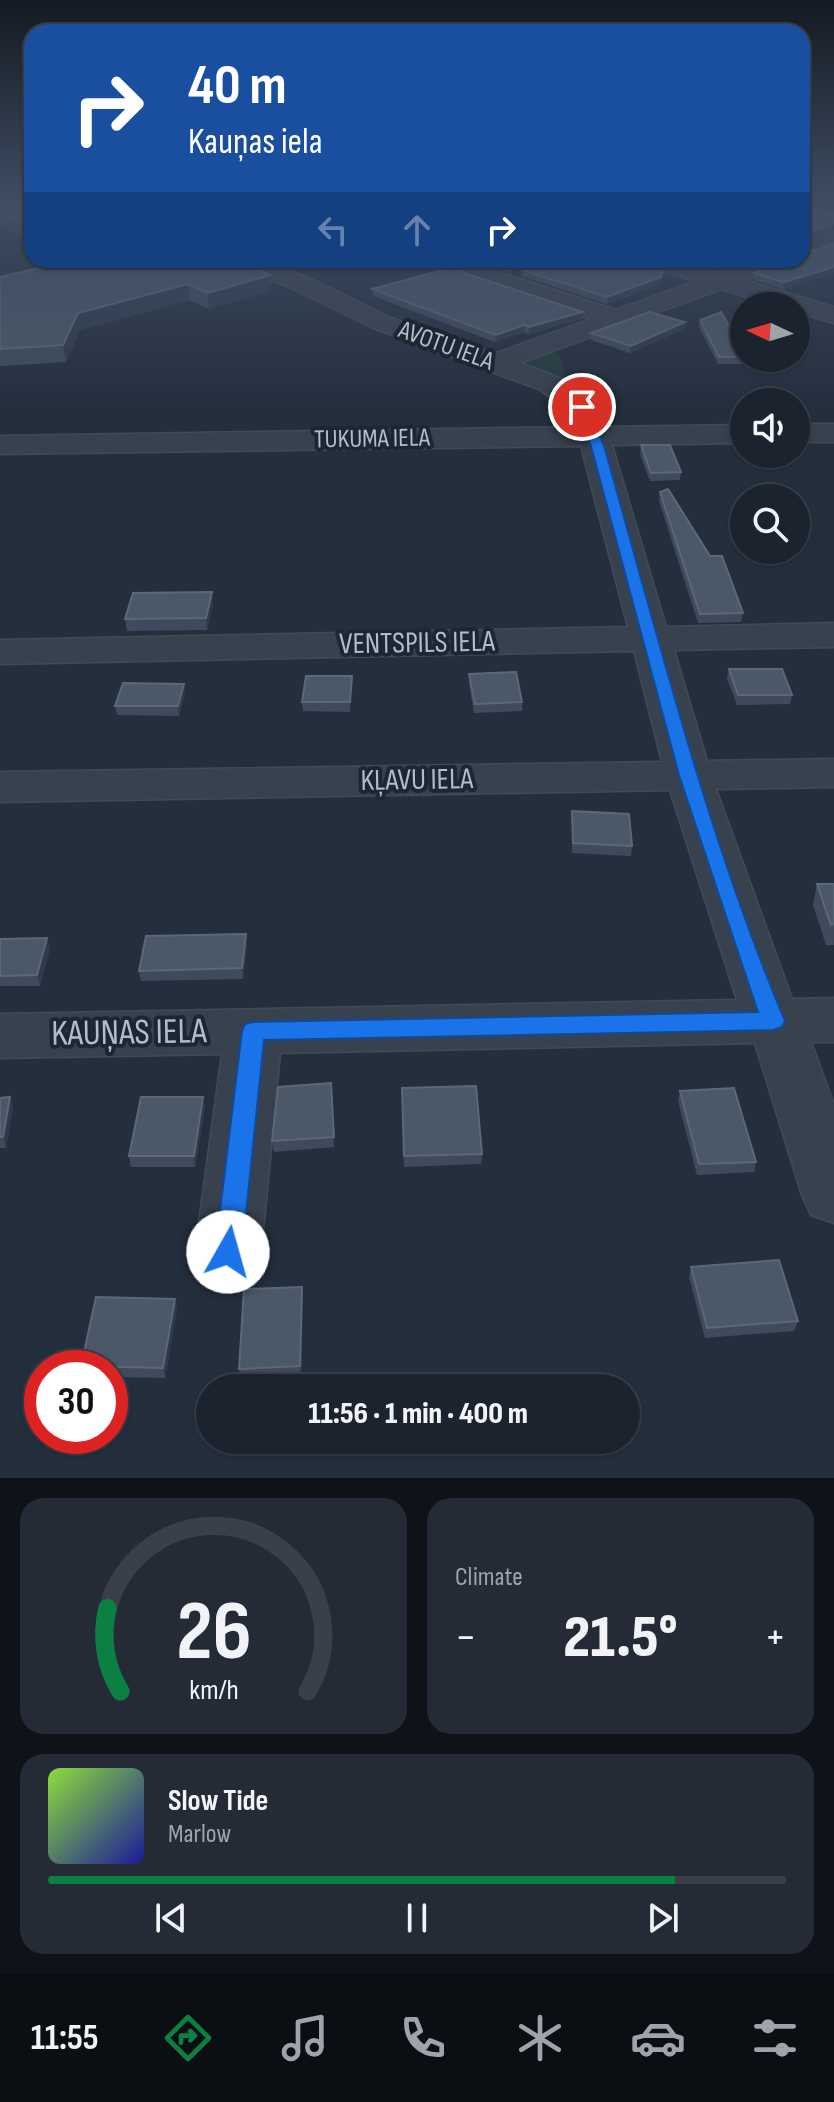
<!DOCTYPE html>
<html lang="en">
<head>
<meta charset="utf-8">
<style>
  :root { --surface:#1b232e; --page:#242b36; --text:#f1f3f6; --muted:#a0a4aa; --line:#39404a; --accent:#0b8043 }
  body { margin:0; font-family:"Sofia Sans Condensed",sans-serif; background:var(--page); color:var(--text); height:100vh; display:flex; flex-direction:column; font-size:30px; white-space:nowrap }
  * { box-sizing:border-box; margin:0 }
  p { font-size:26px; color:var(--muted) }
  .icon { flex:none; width:44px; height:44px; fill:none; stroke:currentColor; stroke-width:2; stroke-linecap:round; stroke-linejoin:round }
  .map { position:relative; height:1478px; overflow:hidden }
  .details { display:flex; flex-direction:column; gap:20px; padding:20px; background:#0f1319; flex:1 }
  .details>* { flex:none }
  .hud { position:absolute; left:24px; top:24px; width:786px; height:244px; border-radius:24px; box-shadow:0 2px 6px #0004,0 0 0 2px var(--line); background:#1a4fa0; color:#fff; overflow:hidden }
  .needle { width:52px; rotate:274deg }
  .fabs { position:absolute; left:730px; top:292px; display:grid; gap:16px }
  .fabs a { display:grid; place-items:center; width:80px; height:80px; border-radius:50%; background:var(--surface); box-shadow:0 2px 6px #0004,0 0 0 2px var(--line); font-size:40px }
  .speed { position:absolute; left:24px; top:1350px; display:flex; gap:16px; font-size:40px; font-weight:700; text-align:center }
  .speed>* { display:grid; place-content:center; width:104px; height:104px; border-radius:50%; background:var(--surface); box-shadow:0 2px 6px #0004,0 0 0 2px var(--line); line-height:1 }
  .speed .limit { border:12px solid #d22; background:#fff; color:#111 }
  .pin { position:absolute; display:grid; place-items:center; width:68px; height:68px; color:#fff; margin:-34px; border:4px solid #fff; border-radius:50%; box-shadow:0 2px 8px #0007 }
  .me { position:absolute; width:88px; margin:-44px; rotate:7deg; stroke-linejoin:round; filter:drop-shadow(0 0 6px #0008) }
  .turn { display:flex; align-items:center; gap:28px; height:168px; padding:0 32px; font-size:36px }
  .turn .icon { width:104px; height:104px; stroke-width:2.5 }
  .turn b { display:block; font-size:56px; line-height:68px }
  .lanes { display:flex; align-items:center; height:76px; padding:0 32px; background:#0003; justify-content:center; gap:40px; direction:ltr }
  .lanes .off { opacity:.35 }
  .big { font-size:60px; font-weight:800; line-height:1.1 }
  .details .tile { flex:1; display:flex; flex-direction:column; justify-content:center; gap:12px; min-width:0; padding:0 28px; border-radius:24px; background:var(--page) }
  .details .dial { align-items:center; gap:0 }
  .dial svg { height:208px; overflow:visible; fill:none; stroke:var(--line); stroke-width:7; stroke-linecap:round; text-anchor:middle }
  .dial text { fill:var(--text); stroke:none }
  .song { display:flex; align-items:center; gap:24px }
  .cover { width:96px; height:96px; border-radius:12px; background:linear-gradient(135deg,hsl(90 70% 55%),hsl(240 70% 35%)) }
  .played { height:8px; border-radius:4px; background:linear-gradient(90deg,var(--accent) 85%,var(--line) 85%) }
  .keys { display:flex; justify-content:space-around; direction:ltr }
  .heat { display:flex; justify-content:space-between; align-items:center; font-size:44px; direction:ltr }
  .details .tiles { flex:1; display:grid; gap:20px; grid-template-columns:1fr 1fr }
  .tile:last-child { grid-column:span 2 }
  .trip { position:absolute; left:196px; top:1374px; width:444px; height:80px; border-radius:40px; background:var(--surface); box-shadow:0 2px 6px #0004,0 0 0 2px var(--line); font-weight:800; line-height:80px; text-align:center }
  .tabs { display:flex; height:128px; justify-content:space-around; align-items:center; background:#0b0e12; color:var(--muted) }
  .tabs .icon { width:56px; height:56px }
  .tabs .current { color:var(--accent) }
  .tabs b { font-size:36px; color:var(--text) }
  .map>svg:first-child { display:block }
</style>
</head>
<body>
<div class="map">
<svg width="834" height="1478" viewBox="0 0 834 1478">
  <rect width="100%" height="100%" fill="#242f3e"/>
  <!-- green -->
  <path fill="#263c3f" d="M548,352L560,355L567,382L524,366L525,360Z"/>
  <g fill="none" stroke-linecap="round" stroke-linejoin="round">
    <defs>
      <path id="minor" d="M802,199L834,207V219L802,211Z
        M834,232V247L802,258V243Z
        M226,260H260L307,277L391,318L494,354L591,319L430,265L426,260H461L616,310L696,281L641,265L637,260H674L719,273L755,260H789L785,265L744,280L834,307V323L796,312V306H777L721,289L520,363C562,378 585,385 605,427L744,425V443L612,445L666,627L834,623V647L674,650L707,761L834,759V787L716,789L792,999L834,998V1042H811L834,1105V1223L811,1215L802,1195L755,1043L280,1053L261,1252L251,1273L228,1282L205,1273L195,1252L222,1054L0,1058V1014L737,1000L670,790L0,802V772L662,762L634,651L0,664V640L628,627L581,446L0,454V436L574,427L565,409L541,390L373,328L289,287L230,265Z
        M796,424H834V442H796Z"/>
    </defs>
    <!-- minor casing -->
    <use href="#minor" stroke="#414a57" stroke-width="3"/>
    <!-- minor -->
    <use href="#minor" fill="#38414e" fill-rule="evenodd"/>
  </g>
  <!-- wall -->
  <path fill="#3f4b5c" d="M0,198H32V240L0,226Z
    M806,198H834V204Z
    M834,244V273L783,289L754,280V273Z
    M72,260L271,291L209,309L189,300L80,330L66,362L0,366V277Z
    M486,260H509L511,266V273L486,265Z
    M685,260H746L719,270Z
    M641,261L663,274L660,284L607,304L522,276V270Z
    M372,289L582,312V319L529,334L524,332L495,342L373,296Z
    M700,320L744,352V358H746L745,364H718L699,327Z
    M685,322L684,329L630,353L591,340V333Z
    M641,445L681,472L680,480L650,481L640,454Z
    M660,492L743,613L741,622L698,623L659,501Z
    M213,604L207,630L127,631L125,619Z
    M729,669L792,695L790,704L737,705L727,678Z
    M469,674L522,702V711L474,713L469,684Z
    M352,676L350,712L303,711L302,702Z
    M185,693L179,716L117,715L115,706Z
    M572,811L632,846L631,856L572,853Z
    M817,884H834V945H826L813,905Z
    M0,939L50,948L40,986H0Z
    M247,945L243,979L141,981L139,971Z
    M331,1083L334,1147L274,1152L272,1141Z
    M402,1088L482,1154L481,1164L404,1167Z
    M680,1091L756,1162L754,1172L697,1175L678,1101Z
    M10,1097L13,1108L6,1148H0V1098Z
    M203,1097L205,1107L195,1167H131L129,1156Z
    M691,1267L798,1321L794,1331L705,1338L689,1277Z
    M303,1297L301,1376L241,1379L239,1369Z
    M177,1309L165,1378L110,1377V1368H81V1366Z"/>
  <!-- shaded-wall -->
  <path fill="#2f3b4b" d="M834,223L833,229L802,240V234Z
    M729,260H746L719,270L720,263Z
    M834,267V273L783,289L784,282Z
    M664,268L660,284L607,304V297Z
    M270,275L271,291L209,309L208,293Z
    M188,284L189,300L80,330L66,362L63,345L78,313Z
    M582,312V319L529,334V327Z
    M685,322L684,329L630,353L631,346Z
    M524,325V332L495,342L496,335Z
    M212,592L213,604L207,630L206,618Z
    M184,684L185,693L179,716L178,706Z
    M246,934L247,945L243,979L242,968Z
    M47,938L50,948L40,986L37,975Z
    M10,1097L13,1108L6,1148L3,1137Z
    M203,1097L205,1107L195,1167L194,1156Z
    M302,1287L303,1297L301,1376L300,1366Z
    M175,1299L177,1309L165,1378L163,1368Z"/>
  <!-- building -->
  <path fill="#4b5868" stroke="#5c6777" stroke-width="2" d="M0,198H32V226L0,213Z
    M802,206L834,215V223L802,234Z
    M834,244V267L784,282L754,273L788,260H802V253L804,254Z
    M72,260H232L270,275L208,293L188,284L78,313L63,345L0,349V277Z
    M491,260H509L511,266Z
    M554,260H640L641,261L664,268L661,277L607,297L522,270Z
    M708,260H729L720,263Z
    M450,268L582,312L529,327L524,325L496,335L372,289Z
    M649,312L685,322L631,346L591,333Z
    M721,312L744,352V357H719L700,320Z
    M641,445H670L681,472L651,473Z
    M668,489L710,556H722L743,613L700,614L660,492Z
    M212,592L206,618L125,619L133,593Z
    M729,669H782L792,695H738Z
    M516,672L522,702L475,704L469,674Z
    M306,676H352L350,702H302Z
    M123,683L184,684L178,706H115Z
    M572,811L629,814L632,846L573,843Z
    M817,884H834V924L831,925Z
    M246,934L242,968L139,971L146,936Z
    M47,938L37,975L0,976V939Z
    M331,1083L334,1137L272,1141L278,1087Z
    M476,1086L482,1154L404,1156L402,1088Z
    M734,1088L756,1162L699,1164L680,1091Z
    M10,1097L3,1137H0V1098Z
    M141,1097H203L194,1156H129Z
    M779,1260L798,1321L707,1328L691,1267Z
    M302,1287L300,1366L239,1369L244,1289Z
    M96,1297L175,1299L163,1368L81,1366Z"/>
  <!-- sky -->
  <linearGradient id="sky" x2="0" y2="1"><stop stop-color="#141a22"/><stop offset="0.49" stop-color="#3f4d63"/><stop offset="1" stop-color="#3f4d63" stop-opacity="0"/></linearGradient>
  <rect width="834" height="405" fill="url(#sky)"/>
  <!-- route -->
  <path fill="#1a73e8" stroke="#114b97" stroke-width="2" d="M582,403L588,407L604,446C659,639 707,836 785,1021L782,1027L773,1030L264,1040L242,1252L238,1261L228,1264L219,1261L215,1252L242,1031L245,1024L254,1022L758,1012L679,775L591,446L576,407Z"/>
  <g text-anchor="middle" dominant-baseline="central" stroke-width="8" stroke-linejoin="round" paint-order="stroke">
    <!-- far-street labels -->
    <g font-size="26" fill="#b4bcc9" stroke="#1d2633">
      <text transform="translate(446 346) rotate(20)">AVOTU IELA</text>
      <text transform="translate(372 439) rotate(-1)">TUKUMA IELA</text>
    </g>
    <!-- street labels -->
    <g font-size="30" fill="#b4bcc9" stroke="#1d2633">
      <text transform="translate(417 643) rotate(-1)">VENTSPILS IELA</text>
      <text transform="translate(417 780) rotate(-1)">KĻAVU IELA</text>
    </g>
    <!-- near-street labels -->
    <g font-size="36" fill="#b4bcc9" stroke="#1d2633">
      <text transform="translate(129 1033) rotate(-1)">KAUŅAS IELA</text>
    </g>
  </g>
</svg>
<div class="fabs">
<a><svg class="needle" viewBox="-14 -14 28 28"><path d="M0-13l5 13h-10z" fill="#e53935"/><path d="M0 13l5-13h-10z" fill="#a0a4aa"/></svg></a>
<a><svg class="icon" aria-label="sound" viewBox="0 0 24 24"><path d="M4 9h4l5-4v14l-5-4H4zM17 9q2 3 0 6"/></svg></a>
<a><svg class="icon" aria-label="search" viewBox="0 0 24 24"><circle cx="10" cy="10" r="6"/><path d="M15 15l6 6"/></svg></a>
</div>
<div class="speed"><div class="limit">30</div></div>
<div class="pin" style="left:582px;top:407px;background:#d93025"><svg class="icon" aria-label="arrive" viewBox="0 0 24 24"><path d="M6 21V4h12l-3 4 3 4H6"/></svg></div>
<svg class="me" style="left:228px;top:1252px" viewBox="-20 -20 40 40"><circle r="19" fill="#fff"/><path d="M0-13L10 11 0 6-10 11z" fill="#1a73e8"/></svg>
<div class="trip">11:56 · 1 min · 400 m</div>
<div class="hud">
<div class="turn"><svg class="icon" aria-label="right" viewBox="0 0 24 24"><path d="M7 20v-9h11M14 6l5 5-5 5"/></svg><div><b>40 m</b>Kauņas iela</div></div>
<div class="lanes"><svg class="icon off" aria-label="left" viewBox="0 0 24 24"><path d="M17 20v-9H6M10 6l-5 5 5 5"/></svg><svg class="icon off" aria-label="ahead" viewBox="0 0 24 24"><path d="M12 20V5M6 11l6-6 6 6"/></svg><svg class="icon" aria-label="right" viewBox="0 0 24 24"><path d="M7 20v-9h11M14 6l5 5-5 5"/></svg></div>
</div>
</div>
<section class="details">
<div class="tiles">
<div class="tile dial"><svg viewBox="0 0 100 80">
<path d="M14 69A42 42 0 1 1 86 69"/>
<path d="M14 69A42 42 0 0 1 9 37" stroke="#0b8043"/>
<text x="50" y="56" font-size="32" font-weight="700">26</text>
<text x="50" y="72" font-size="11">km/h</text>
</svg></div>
<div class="tile"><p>Climate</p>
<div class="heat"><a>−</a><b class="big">21.5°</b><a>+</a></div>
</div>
<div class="tile">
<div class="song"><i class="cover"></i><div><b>Slow Tide</b><p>Marlow</p></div></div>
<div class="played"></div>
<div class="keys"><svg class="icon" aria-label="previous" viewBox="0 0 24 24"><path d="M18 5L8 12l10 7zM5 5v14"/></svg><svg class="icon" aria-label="pause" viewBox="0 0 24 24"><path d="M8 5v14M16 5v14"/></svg><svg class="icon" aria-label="next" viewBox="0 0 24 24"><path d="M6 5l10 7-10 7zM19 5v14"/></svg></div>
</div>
</div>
</section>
<nav class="tabs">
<b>11:55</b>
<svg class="icon current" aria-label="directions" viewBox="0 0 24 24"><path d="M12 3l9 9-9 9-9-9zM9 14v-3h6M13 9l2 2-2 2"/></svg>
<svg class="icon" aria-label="music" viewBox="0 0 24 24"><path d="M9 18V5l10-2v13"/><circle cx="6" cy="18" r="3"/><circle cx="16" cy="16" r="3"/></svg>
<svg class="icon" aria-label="phone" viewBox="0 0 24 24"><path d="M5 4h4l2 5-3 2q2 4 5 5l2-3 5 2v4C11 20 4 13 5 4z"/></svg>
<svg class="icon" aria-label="climate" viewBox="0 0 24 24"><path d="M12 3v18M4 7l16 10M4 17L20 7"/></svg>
<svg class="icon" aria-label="car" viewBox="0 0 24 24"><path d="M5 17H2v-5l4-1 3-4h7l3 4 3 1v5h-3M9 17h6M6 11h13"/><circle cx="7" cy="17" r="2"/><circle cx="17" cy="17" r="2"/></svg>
<svg class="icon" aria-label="filters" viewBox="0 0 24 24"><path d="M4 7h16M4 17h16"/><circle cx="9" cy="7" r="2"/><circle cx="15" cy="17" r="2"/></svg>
</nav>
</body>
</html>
